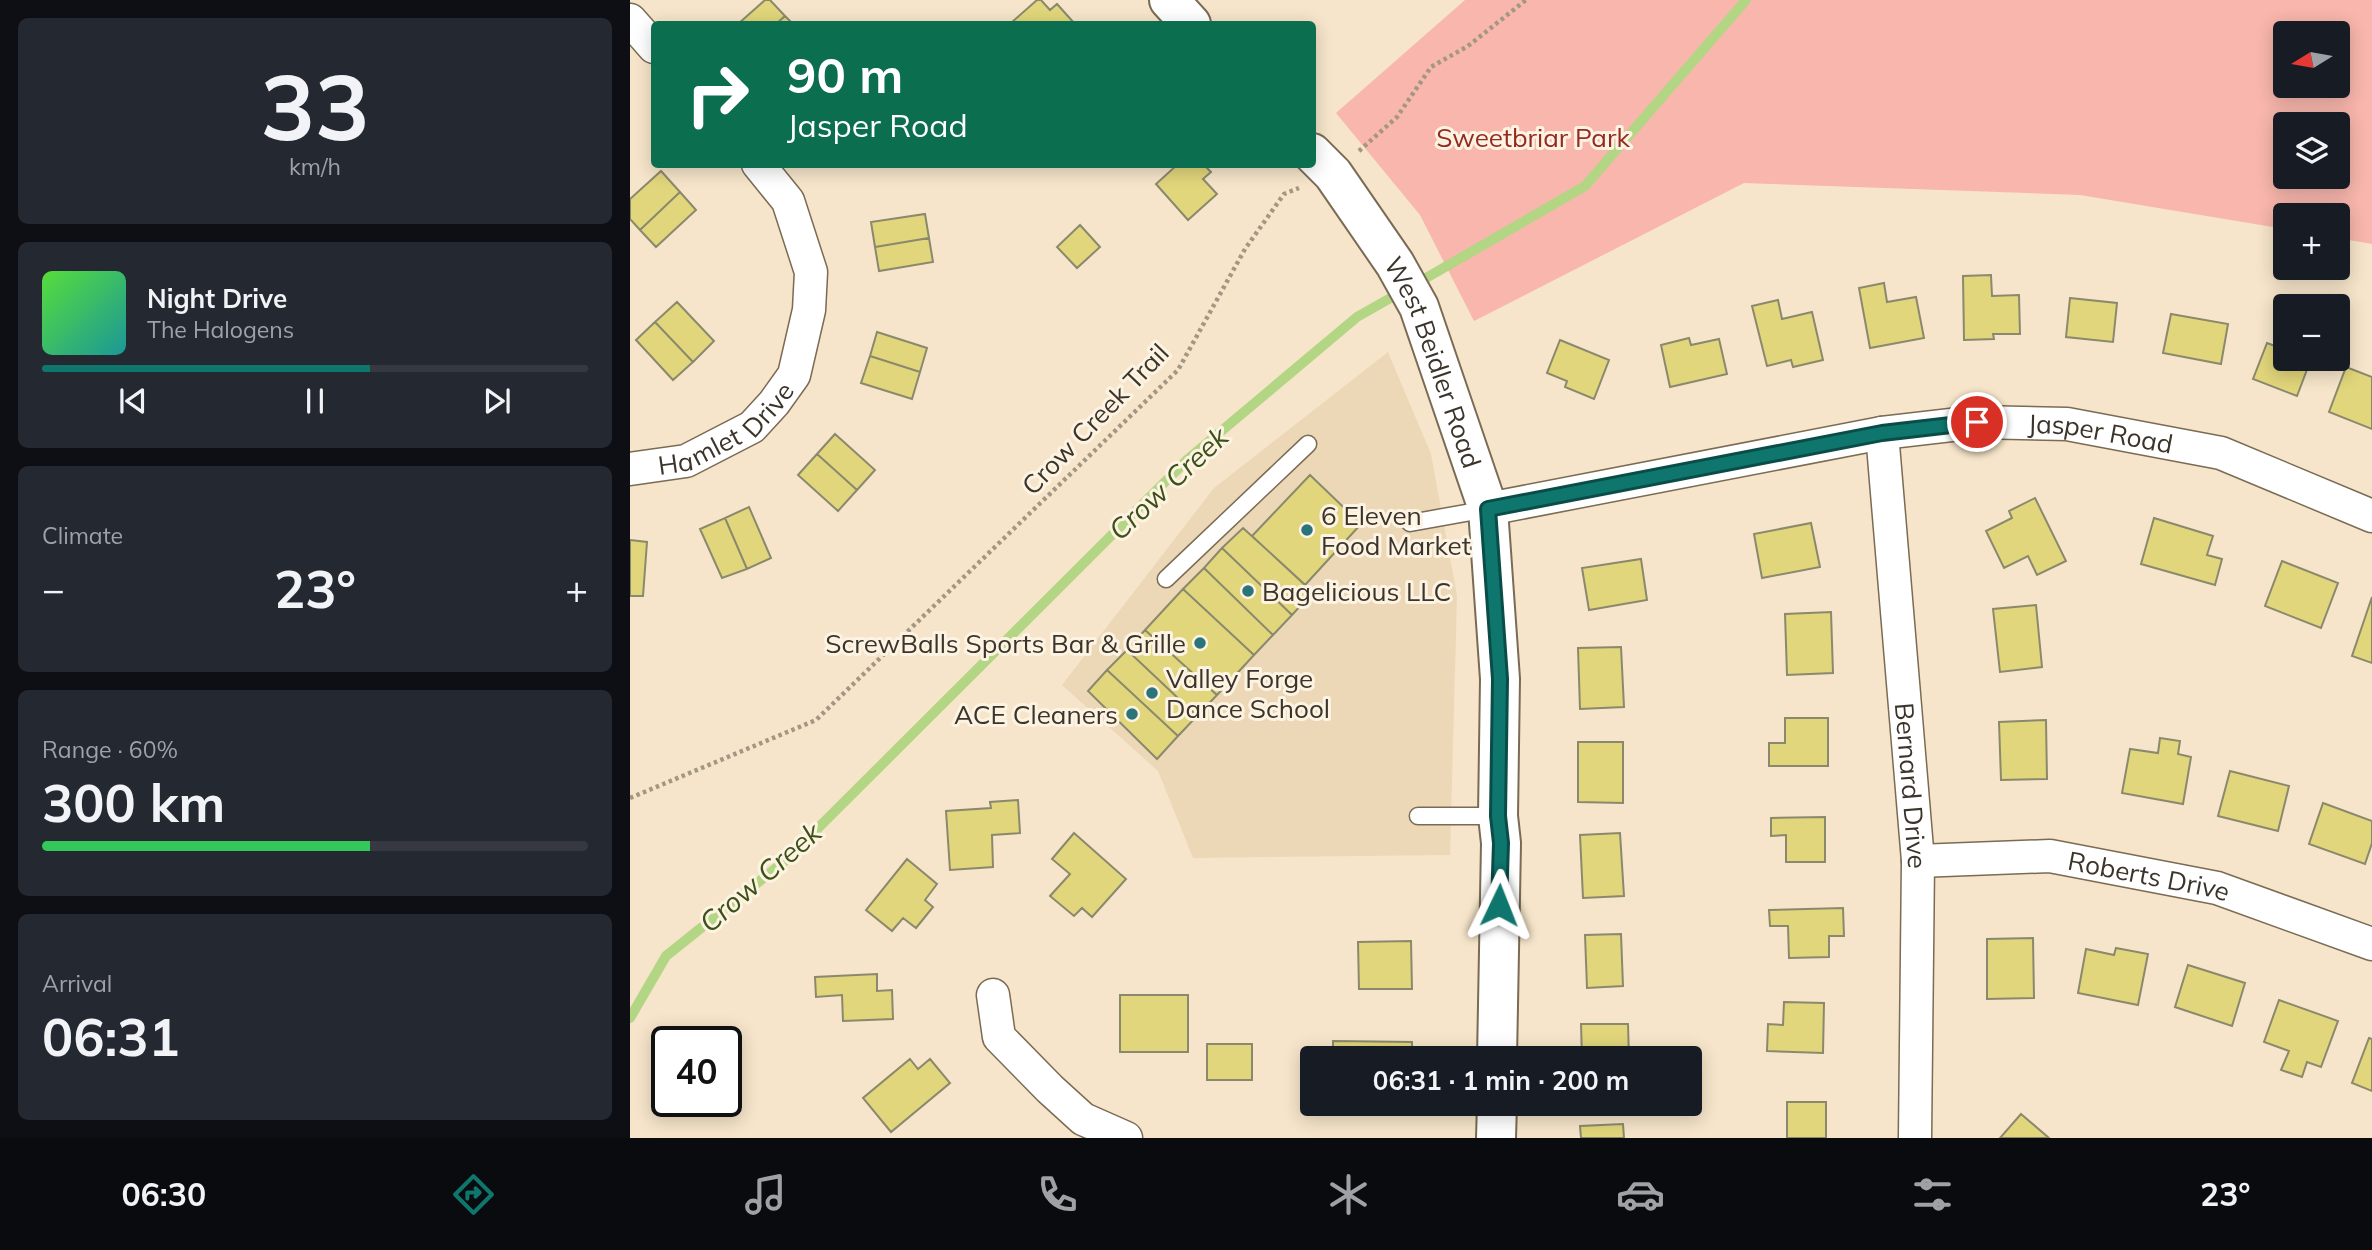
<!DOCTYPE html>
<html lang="en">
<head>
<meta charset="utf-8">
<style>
  :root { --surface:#171b24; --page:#242831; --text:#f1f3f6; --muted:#9ea1a6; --line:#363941; --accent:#0f766e }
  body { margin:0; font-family:Mulish,sans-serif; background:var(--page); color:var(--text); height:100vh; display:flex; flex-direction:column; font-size:26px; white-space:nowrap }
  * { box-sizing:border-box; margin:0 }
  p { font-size:23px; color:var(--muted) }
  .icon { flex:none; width:38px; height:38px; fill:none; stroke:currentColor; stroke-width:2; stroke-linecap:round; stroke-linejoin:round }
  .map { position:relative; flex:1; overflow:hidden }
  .panel { display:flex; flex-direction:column; gap:18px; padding:18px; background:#0d0f14; width:630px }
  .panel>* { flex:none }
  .guide { position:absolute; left:21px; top:21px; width:665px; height:147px; border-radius:7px; box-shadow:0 4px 18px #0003; background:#0b6e4f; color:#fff; overflow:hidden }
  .needle { width:46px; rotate:259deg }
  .tools { position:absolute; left:1643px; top:21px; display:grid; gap:14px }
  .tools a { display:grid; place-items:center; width:77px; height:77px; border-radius:7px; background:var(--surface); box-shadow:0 4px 18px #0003; font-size:35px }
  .speed { position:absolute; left:21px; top:1026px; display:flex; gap:14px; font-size:35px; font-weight:700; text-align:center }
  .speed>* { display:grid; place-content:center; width:91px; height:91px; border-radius:50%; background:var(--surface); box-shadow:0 4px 18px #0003; line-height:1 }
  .speed .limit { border:4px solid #111; border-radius:10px; background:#fff; color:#111 }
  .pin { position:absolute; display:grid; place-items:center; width:60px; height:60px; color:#fff; margin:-30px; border:4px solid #fff; border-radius:50%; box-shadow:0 2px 7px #0007 }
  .me { position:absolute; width:77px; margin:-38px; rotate:2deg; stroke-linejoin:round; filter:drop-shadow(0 0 5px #0008) }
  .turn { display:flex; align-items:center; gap:24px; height:147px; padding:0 21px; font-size:32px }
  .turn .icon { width:91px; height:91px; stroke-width:2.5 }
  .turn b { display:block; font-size:49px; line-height:60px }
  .big { font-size:52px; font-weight:700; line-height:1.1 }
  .panel .card { flex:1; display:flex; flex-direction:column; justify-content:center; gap:10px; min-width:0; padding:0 24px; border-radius:10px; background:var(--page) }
  .panel .dial { align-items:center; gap:0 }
  .dial b { font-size:91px; line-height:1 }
  .song { display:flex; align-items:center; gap:21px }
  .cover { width:84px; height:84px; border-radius:10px; background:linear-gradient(135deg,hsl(110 70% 55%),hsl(180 70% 35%)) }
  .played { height:7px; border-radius:4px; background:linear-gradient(90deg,var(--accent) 60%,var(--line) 60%) }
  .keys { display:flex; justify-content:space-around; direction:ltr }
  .heat { display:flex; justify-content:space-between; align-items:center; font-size:38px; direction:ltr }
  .charge { height:10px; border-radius:5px; background:linear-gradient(90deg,#34c759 60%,var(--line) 0) }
  .trip { position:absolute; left:670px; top:1046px; width:402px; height:70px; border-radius:7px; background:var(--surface); box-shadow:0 4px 18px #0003; font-weight:700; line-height:70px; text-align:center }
  .tab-bar { display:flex; height:112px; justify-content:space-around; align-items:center; background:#090b0e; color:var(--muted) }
  .tab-bar .icon { width:49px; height:49px }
  .tab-bar .on { color:var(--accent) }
  .tab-bar b { font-size:32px; color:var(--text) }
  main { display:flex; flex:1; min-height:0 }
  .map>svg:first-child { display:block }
</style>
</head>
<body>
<main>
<section class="panel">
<div class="card dial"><b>33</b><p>km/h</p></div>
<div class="card">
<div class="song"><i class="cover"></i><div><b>Night Drive</b><p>The Halogens</p></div></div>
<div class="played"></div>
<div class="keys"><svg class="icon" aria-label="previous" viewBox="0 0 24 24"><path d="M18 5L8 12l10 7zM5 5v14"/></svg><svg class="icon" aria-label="pause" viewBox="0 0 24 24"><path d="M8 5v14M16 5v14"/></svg><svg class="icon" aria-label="next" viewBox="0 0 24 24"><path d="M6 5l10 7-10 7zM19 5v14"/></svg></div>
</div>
<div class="card"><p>Climate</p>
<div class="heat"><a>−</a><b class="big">23°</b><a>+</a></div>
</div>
<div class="card"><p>Range · 60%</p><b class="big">300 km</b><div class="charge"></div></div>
<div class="card"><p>Arrival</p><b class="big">06:31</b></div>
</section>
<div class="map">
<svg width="1742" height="1138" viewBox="0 0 1742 1138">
  <rect width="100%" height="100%" fill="#f6e5ca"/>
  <!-- built -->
  <path fill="#ecd8b7" d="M758,352L801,454L827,596L820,855L563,858L528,771L432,685L584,488Z"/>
  <!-- green -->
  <path fill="#f8b6ac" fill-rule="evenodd" d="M835,0H1742V244L1708,238V215H1656L1655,229L1450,195L1114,183L844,321L790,215L706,113ZM1656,33H1708V86H1656ZM1656,124H1708V177H1656Z"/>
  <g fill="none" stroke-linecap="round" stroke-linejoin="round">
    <!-- stream -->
    <path stroke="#b3d684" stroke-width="10" d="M784,285L955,186L1116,0
      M0,1018L36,956L156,860L558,459L727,317L771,292"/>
  </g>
  <!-- building -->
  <path fill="#e1d67b" stroke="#8b896d" stroke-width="2" d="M135,0H140L155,16L146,24H108Z
    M407,0H411L420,10L427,4L445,24H384L382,22Z
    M155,16L163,24H146Z
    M548,164H573L581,172L573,179L587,194L558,220L526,184Z
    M31,171L50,192L10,230L0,219V199Z
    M50,192L66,210L26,247L10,230Z
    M295,214L299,238L245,247L241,222Z
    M450,225L470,247L447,268L427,247Z
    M299,238L303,262L249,271L245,247Z
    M1361,275L1362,296L1389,295L1390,334H1363L1364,339L1334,340L1333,276Z
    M1254,283L1257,302L1286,297L1294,338L1240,348L1229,288Z
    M1440,298L1487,303L1483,342L1436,337Z
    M1148,300L1152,319L1182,312L1193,360L1163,367L1161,360L1137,366L1122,306Z
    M47,302L84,341L63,362L25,322Z
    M1541,314L1598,324L1591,364L1533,353Z
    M25,322L63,362L43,380L6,340Z
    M247,332L297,348L290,372L240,356Z
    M1059,338L1061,345L1089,339L1097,374L1040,387L1031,345Z
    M930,340L979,360L964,399L935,387L937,381L917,373Z
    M1637,343L1656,350V359H1681L1667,396L1623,379Z
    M240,356L290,372L282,399L231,383Z
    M1716,367L1742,377V429L1699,412Z
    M205,434L245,470L227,490L187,454Z
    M187,454L227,490L208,511L168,475Z
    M680,475L731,524L675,585L622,536Z
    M1405,498L1436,561L1407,575L1398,556L1374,568L1356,531L1382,518L1379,511Z
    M119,507L141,558L117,569L95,518Z
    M95,518L117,569L92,578L70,529Z
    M1524,518L1583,536L1577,555L1592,559L1585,585L1511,564Z
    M1181,523L1190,567L1132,578L1124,534Z
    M613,528L683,592L662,615L592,548Z
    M0,540L17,542L13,596H0Z
    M592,548L662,615L643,635L574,568Z
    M1011,559L1017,600L959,610L952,568Z
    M1652,561L1708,583L1691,628L1635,606Z
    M574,568L643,635L624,655L553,589Z
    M553,589L624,655L587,695L515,630Z
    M1742,597V663L1722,656Z
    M1406,605L1412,667L1370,672L1363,609Z
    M1201,612L1203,673L1157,675L1155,614Z
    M515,630L587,695L567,716L497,650Z
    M991,647L994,707L950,709L948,648Z
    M497,650L567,716L548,736L477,670Z
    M477,670L548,736L527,759L458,691Z
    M1155,718H1198V766H1139V743H1155Z
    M1416,720L1417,779L1371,780L1369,722Z
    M1530,738L1550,741L1548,754L1561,757L1553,804L1492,793L1500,749L1528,753Z
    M948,742H993V803L948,802Z
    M1600,771L1659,786L1648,831L1588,816Z
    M388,800L390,833L362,835L363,867L320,870L316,811L361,808L360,802Z
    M1693,803L1742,821V843L1735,864L1679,844Z
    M1195,817V862H1156V835L1141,836V818Z
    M444,833L496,879L462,917L452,908L444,916L420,896L440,874L422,859Z
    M990,833L994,896L953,898L950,835Z
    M277,859L307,884L295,900L303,907L286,928L273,918L262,931L236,910Z
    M1213,908L1214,936H1199V957L1159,958L1158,926H1140L1139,910Z
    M991,934L993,986L957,988L955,935Z
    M1403,938L1404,998L1357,999V939Z
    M781,941L782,989H729L728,942Z
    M1486,948L1518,954L1508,1005L1448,993L1456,949L1484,955Z
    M1558,965L1615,983L1602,1026L1545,1007Z
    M247,974V991L262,990L263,1019L213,1021L212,995L186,997L185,977Z
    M490,995H558V1052H490Z
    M1649,1000L1708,1021L1691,1067L1677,1062L1672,1077L1651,1070L1659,1051L1634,1042Z
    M1154,1002L1194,1003L1193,1053L1137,1051L1138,1024L1153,1025Z
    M951,1024H998L999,1059L952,1058Z
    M1739,1038L1742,1039V1091L1722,1083Z
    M703,1041L782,1042V1059H703Z
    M577,1044H622V1080H577Z
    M280,1059L288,1069L300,1059L320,1083L261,1132L233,1098Z
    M1157,1102H1196V1138H1157Z
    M1391,1114L1419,1138H1370Z
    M993,1124L994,1138H951L950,1126Z"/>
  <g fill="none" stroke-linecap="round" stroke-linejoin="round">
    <defs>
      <path id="lane" d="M780,523L858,509
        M536,579L678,444
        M788,816H868"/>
      <g id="street">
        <path d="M0,20L24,47"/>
        <path id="s1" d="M1252,433L1288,861L1285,1138"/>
        <path id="s2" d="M0,469L56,461L122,427L144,403L164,375L179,310L181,272L158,201L128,164"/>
        <path id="s3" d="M858,509L1252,433L1347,422L1437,424L1591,453L1742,516"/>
        <path id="s4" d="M1288,861L1420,856L1587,888L1742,944"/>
        <path d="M363,995L369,1037L420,1089L453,1119L496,1138"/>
      </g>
      <g id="secondary">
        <path d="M539,0L561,24"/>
        <path id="s5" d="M682,153L703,174L765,264L789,307L858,509L870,679L868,816L871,843L867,1059"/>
        <path d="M866,1138L867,1104"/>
      </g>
    </defs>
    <!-- lane casing -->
    <use href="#lane" stroke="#7a6b54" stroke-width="19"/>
    <!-- street casing -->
    <use href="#street" stroke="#7a6b54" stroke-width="35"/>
    <!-- secondary casing -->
    <use href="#secondary" stroke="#7a6b54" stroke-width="42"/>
    <!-- path -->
    <path stroke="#a39783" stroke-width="4.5" stroke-dasharray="3.5 3.5" stroke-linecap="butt" d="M729,151L767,117L801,67L838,46L896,0
      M0,798L186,720L548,370L615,249L654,194L669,188"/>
    <!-- lane -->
    <use href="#lane" stroke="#fff" stroke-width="16"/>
    <!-- street -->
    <use href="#street" stroke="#fff" stroke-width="32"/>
    <!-- secondary -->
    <use href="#secondary" stroke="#fff" stroke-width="38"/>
  </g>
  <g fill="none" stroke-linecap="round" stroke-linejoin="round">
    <defs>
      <path id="route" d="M869,905L871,843L868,816L870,679L858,509L1252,433L1347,422"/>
    </defs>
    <!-- route casing -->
    <use href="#route" stroke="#0a4d48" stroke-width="18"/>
    <!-- route -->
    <use href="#route" stroke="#0f766e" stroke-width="12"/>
  </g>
  <!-- markers -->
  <g fill="#2b757a" stroke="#fdf3e3" stroke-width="2.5">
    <circle cx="677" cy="530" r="7"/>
    <circle cx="618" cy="591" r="7"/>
    <circle cx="570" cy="643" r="7"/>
    <circle cx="522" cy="693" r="7"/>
    <circle cx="502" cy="714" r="7"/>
  </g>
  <g text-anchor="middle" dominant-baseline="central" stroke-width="6" stroke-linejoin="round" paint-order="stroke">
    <!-- park labels -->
    <g font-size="26" fill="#952a21" stroke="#fdf3e3">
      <text x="903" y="137">Sweetbriar Park</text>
    </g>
    <!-- street labels -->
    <g font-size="26" fill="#3b342a" stroke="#fdf3e3">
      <text stroke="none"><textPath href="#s5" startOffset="245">West Beidler Road</textPath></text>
      <text transform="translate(465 419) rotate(-46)">Crow Creek Trail</text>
      <text stroke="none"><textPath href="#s2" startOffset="107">Hamlet Drive</textPath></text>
      <text stroke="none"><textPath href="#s3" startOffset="621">Jasper Road</textPath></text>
      <text stroke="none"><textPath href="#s1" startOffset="354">Bernard Drive</textPath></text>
      <text stroke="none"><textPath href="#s4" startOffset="233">Roberts Drive</textPath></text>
    </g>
    <!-- poi labels -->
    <g font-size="26" fill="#3b342a" stroke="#fdf3e3" text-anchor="start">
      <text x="691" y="515">6 Eleven<tspan x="691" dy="30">Food Market</tspan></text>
      <text x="632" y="591">Bagelicious LLC</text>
      <text x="556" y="643" text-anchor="end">ScrewBalls Sports Bar &amp; Grille</text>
      <text x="536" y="678">Valley Forge<tspan x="536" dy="30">Dance School</tspan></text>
      <text x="488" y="714" text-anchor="end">ACE Cleaners</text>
    </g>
    <!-- water labels -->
    <g font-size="28" font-style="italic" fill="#3c5118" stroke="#fdf3e3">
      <text transform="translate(538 483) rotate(-43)">Crow Creek</text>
      <text transform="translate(130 877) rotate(-41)">Crow Creek</text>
    </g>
  </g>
</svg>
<div class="tools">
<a><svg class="needle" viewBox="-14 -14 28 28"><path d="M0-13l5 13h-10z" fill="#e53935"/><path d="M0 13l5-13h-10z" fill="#9ea1a6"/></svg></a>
<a><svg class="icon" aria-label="layers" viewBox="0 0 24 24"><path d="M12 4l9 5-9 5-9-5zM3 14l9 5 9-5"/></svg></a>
<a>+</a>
<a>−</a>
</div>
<div class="speed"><div class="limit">40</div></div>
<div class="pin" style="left:1347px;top:422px;background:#d93025"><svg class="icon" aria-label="arrive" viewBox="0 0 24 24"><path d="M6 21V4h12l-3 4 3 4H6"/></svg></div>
<svg class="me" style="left:869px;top:905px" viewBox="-20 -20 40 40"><path d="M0-17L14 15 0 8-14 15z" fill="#0f766e" stroke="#fff" stroke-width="4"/></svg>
<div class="trip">06:31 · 1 min · 200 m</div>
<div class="guide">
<div class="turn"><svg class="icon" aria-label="right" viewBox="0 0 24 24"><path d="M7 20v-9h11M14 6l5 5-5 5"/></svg><div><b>90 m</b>Jasper Road</div></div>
</div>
</div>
</main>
<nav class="tab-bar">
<b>06:30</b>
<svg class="icon on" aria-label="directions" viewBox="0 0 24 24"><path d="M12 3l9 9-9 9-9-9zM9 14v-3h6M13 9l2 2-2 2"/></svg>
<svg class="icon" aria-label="music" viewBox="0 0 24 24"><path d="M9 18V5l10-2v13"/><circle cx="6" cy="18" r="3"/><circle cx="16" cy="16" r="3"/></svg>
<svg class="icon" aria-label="phone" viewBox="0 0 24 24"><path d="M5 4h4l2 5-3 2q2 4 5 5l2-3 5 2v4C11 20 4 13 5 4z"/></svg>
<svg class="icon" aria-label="climate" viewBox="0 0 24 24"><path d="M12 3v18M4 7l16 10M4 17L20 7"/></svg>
<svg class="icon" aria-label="car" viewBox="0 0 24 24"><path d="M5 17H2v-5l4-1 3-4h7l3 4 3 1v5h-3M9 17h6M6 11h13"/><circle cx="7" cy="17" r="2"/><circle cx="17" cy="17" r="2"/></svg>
<svg class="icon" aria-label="filters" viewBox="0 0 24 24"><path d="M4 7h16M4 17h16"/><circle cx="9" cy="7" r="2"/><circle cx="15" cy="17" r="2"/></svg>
<b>23°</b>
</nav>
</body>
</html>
